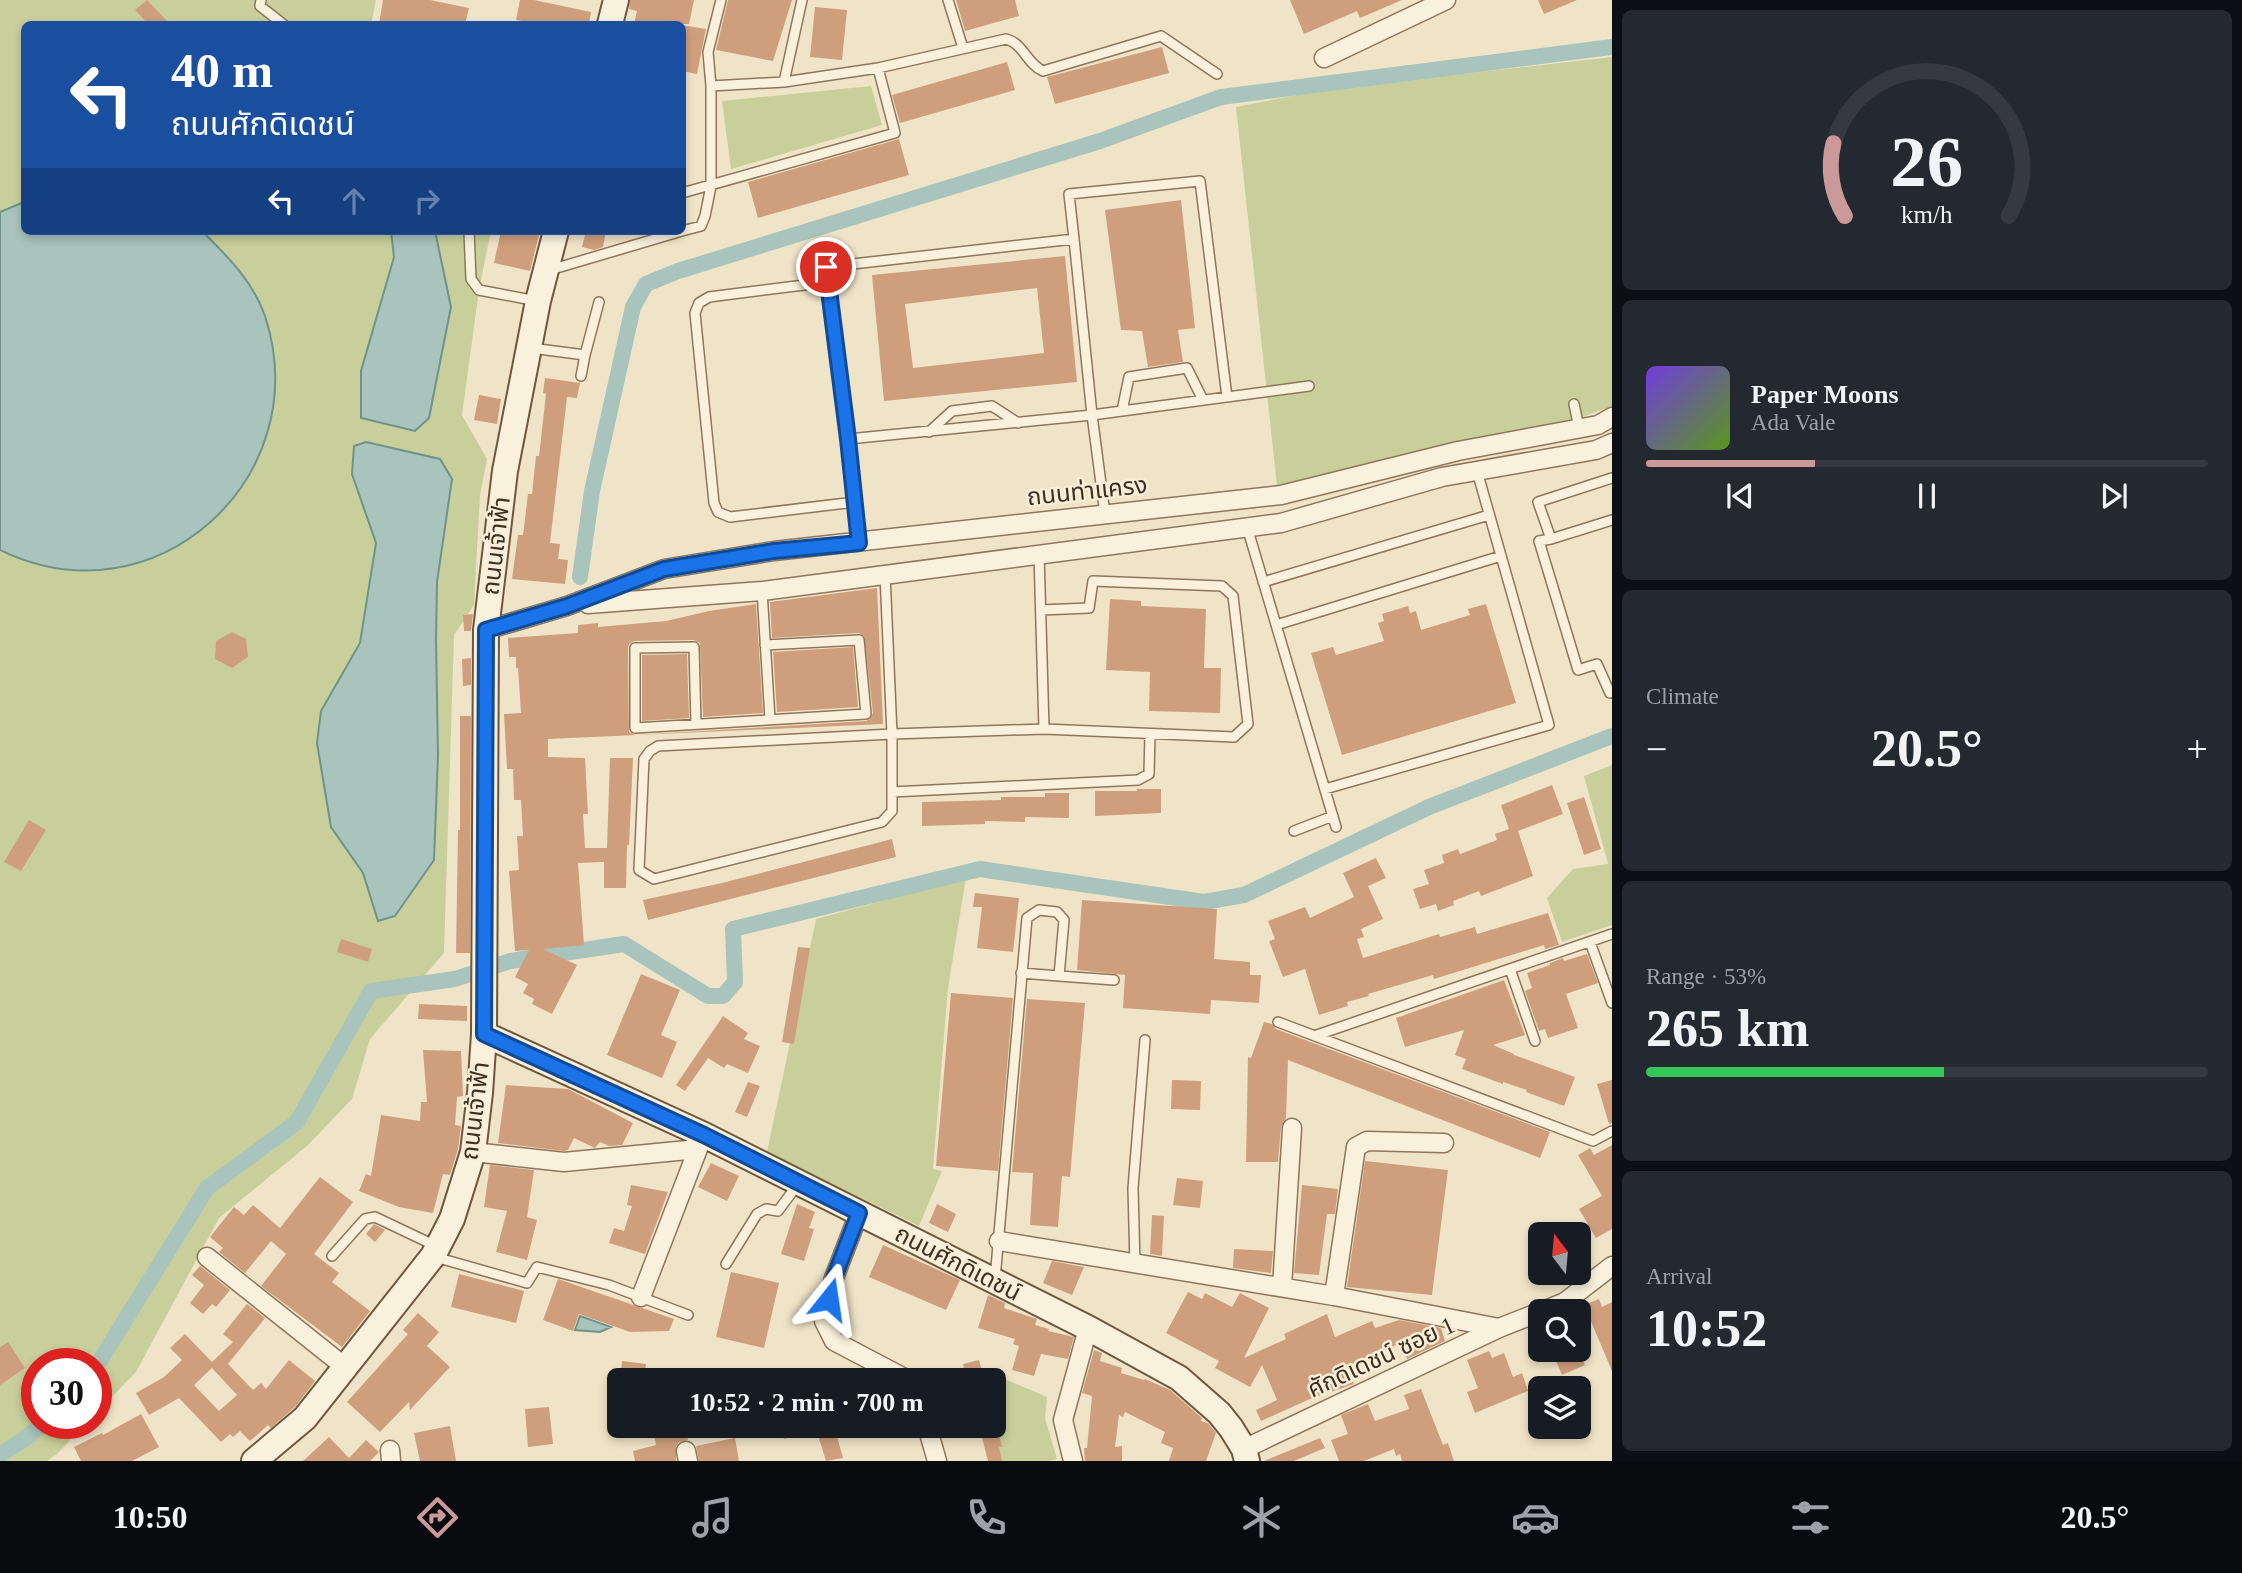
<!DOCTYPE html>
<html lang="en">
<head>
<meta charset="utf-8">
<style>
  :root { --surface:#171b24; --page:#242831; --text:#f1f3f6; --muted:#9ea1a6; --line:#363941; --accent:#cc999b }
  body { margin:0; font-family:"Times New Roman","Noto Sans Thai",serif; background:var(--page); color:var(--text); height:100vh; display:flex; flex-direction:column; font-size:26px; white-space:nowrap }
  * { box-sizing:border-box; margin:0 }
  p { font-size:23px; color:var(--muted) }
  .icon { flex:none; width:38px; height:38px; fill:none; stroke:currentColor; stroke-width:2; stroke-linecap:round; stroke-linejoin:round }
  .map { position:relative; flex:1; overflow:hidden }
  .sheet { display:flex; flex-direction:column; gap:10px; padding:10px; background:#0d0f14; width:630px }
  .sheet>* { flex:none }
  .guide { position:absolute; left:21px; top:21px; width:665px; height:214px; border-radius:10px; box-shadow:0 4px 10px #0003; background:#1a4fa0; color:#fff; overflow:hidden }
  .needle { width:46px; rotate:344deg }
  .fabs { position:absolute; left:1528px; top:1222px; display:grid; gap:14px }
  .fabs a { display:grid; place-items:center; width:63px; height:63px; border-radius:10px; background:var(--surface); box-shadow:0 4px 10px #0003; font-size:35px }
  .speed { position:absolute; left:21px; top:1348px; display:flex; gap:14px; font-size:35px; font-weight:700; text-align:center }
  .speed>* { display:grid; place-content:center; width:91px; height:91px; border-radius:50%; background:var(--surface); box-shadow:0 4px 10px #0003; line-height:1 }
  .speed .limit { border:10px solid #d22; background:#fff; color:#111 }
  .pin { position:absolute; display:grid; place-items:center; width:60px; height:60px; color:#fff; margin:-30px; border:4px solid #fff; border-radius:50%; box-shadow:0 2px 7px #0007 }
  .me { position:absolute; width:77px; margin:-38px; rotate:15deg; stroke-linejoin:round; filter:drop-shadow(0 0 5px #0008) }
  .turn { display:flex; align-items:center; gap:24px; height:147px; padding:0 35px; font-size:32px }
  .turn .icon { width:91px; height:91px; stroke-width:2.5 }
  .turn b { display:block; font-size:49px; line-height:60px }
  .lanes { display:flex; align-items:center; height:66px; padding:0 35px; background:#0003; justify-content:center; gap:35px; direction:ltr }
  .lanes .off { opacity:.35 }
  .big { font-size:52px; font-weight:700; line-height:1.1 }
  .sheet .tile { flex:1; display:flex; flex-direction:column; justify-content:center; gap:10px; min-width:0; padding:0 24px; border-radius:10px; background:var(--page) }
  .sheet .dial { align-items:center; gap:0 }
  .dial svg { height:182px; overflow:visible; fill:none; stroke:var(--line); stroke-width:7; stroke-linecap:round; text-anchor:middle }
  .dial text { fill:var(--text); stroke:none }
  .song { display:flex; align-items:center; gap:21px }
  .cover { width:84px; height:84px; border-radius:10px; background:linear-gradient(135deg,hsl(260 70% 55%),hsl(90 70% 35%)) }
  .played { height:7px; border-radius:4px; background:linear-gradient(90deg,var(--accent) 30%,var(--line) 30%) }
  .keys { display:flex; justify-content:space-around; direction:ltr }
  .heat { display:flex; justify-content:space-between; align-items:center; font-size:38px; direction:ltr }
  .charge { height:10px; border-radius:5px; background:linear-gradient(90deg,#34c759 53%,var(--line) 0) }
  .trip { position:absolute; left:607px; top:1368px; width:399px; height:70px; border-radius:10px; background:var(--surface); box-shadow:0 4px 10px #0003; font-weight:700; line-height:70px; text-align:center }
  .menu { display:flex; height:112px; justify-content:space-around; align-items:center; background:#090b0e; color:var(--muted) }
  .menu .icon { width:49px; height:49px }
  .menu .on { color:var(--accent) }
  .menu b { font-size:32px; color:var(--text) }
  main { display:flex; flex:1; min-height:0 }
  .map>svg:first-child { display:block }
</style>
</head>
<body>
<main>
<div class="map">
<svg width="1612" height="1461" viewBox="0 0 1612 1461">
  <rect width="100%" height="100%" fill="#f0e4c8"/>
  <!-- green -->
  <path fill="#c9cf9b" d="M0,0H376L371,24H24V231H491L479,290L462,415L487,459L480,495L474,605L454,635L444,953L370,1039L352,1099L307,1146L219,1218L136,1372L96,1413V1363H37V1423H87L57,1454L47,1461H0Z
    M1612,57V406L1577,419L1458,442L1277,486L1236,107L1327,89Z
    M871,86L882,125L731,169L722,101Z
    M1612,765V925L1562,942L1547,898L1573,869L1608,864L1584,776Z
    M966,878L948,988L933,1169L942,1171L919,1226L767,1152L816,919Z
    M972,1365L1047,1397L1045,1418L1057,1459L1048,1461H999L994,1426V1381H976Z"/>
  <!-- water -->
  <path fill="#a9c4bc" stroke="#6f938a" stroke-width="2" d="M24,202V231H202C227,256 253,281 265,316C318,478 154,626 0,550V212Z
    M391,231H435L451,307L429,418L415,431L361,418V371L394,257Z
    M366,442L440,459L452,479L437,582L436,640L438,755L434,860L395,916L378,921L363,873L331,827L317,743L321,711L360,643L376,543L352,474L354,446Z
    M580,1316L611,1327L600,1332L575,1330Z"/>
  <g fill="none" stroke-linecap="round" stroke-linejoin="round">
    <!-- canal -->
    <path stroke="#a9c4bc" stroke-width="16" d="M580,577L592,491L633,307L646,284L678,271L1100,141L1221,97L1612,47
      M96,1367L207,1188L297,1122L371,991L455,979L510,961L624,944L708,996H723L735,982L733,929L980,869L1204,902L1244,895L1429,807L1612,736
      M0,1455L26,1438L43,1423"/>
  </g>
  <!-- building -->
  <path fill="#cf9f7d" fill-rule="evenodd" d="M147,0L170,24H148L135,10Z
    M383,0H430L469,8L465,24H379Z
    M520,0H534L591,12L589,24H541L516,20Z
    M630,0H694L689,24H634L637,11L629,9Z
    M728,0H792L773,61L716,50Z
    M956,0H1015L1019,16L965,31Z
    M1290,0H1402L1360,18L1357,11L1304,34Z
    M1538,0H1577L1544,14Z
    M815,7L847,10L842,60L810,57Z
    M682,25L706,29L697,74L682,71Z
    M1162,47L1169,73L1055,104L1047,77Z
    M1007,62L1015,90L900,123L892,95Z
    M899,139L909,175L758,218L748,182Z
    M1181,200L1195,328L1178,330L1183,362L1148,367L1142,331L1121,330L1105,210Z
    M501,231H540L530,271L494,263Z
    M586,231H606L603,247L594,250L582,247Z
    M1065,256L1077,382L884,401L872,275ZM1037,288L1044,353L913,368L905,304Z
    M545,378L580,383L577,398L567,397L550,543L560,544L558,559L568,560L565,584L512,579L518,535H523L528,494H532L536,456H539L546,394L543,393Z
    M479,395L501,399L497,424L474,420Z
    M877,588L883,724L548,739V757L585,758L588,814H583L585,848H607L610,758H633L629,845H627L626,888H604V862L578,863L584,945L543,949L577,965L552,1014L532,1004L534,999L523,993L528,984L515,977L529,950L515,951L509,871L519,870L517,836H523L521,800H514L513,769H507L504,714L521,713L518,668H516V657H509L508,638L578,633V625L598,623V627L666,621L709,611L756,604L763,713L703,717L700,643L694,640L634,641L629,644L628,648L629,732L635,735L866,721L870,719L873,713L864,636L859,633L772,638L770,602Z
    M1110,599L1141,601V606L1206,609L1204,668H1221L1220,713L1149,711L1150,672L1106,670Z
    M1486,604L1516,703L1342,755L1311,653L1333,647L1336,655L1384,641L1378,623L1384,621L1382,614L1408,606L1410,613L1416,611L1421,630L1470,615L1468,609Z
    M473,614L471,631H464L463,615Z
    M232,632L246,639L248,657L232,668L215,659L216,641Z
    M853,647L858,707L777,712L773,652Z
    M687,654L689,718L642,721V655Z
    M471,658V685L463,686L462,659Z
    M460,716H471L470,953H456L458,830H460Z
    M1552,785L1563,814L1518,831L1533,876L1481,896L1479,891L1453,901L1454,905L1438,911L1436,904L1420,909L1413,889L1429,884L1424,870L1444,863L1442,855L1458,849L1460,854L1497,840L1495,834L1509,829L1501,805Z
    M1137,789H1161V813L1095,816V791H1137Z
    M1045,793H1069V818L1025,817V822L985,821V824L922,826V802L1001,800V797H1045Z
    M1584,797L1601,849L1584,855L1567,803Z
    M29,820L46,830L21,871L4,862Z
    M892,839L896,857L648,920L643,900L722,883Z
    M1376,858L1386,878L1368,886L1383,919L1361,929L1364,937L1357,939L1363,958L1439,934L1440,937L1475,927L1477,934L1548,913L1559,945L1545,949L1544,945L1434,979L1433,975L1368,994L1369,996L1347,1002L1348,1006L1319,1015L1305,969L1283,977L1269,941L1275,939L1268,921L1305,907L1310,918L1354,897L1343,873Z
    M975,893L1019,898L1013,952L977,948L982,907H973Z
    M1082,900L1217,909L1214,959L1250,962V975H1261L1259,1003L1211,1000L1210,1014L1123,1008L1125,975L1077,970Z
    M341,939L372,949L368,962L337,952Z
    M798,947L810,948L794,1044L782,1042Z
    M1587,954L1598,983L1566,994L1578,1028L1548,1038L1545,1029L1539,1031L1525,991L1532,988L1527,973L1550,965V963L1563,958L1564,961Z
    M641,974L680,990L661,1035L677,1042L662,1078L607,1055Z
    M1504,980L1525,1035L1493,1045L1514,1054V1055L1575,1077L1564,1106L1526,1092L1527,1090L1503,1082V1084L1462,1069L1466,1059L1455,1055L1464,1030L1405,1047L1396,1018Z
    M951,993L1013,998L998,1171L936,1166Z
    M1027,999L1085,1003L1070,1177L1062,1176L1058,1227L1030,1225L1033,1173L1012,1172Z
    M419,1004L467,1006V1021L418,1019Z
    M723,1016L748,1033L744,1039L760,1046L748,1073L727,1064L724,1068L708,1058L685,1091L676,1085Z
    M1264,1022L1272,1024L1276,1029L1550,1132L1540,1158L1288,1060L1286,1118L1281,1127L1278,1162H1246L1248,1057L1251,1058Z
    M423,1050L461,1051L463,1096L457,1097L455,1125L461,1126L458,1149L450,1175L443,1174L433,1213L399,1207L359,1191L366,1174L371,1176L381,1115L420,1121L421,1102H427Z
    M1172,1080L1201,1081L1200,1110L1171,1109Z
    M1612,1080V1123L1609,1124L1597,1084Z
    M748,1082L760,1086L747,1117L735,1112Z
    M506,1085L568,1089L633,1123L622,1145L609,1146L600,1142L595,1148L574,1138L568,1150L564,1151L498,1143Z
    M1612,1145V1229L1596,1238L1579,1209L1602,1196L1578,1155L1590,1148L1594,1155Z
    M1365,1161L1448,1170L1432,1295L1347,1287Z
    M711,1163L739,1176L727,1201L698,1187Z
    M490,1165L534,1170L527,1217L537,1220L527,1260L496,1252L507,1211L484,1207Z
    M320,1177L353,1202L314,1254L339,1273L332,1282L370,1311L342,1347L261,1286L286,1254L271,1241L245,1273L219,1252L223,1248L210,1237L234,1207L244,1215L253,1205L280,1228Z
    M1177,1178L1203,1181L1200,1208L1173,1205Z
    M631,1185L668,1192L645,1254L609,1243L614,1228L624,1231L632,1206L627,1205Z
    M1302,1185L1338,1189L1335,1214H1327L1319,1275L1294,1273Z
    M797,1204L815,1212L809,1228L814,1229L804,1261L781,1254Z
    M937,1204L956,1214L948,1232L929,1223Z
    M1152,1215L1164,1216L1162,1256L1150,1254Z
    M374,1224L385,1230L375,1242L366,1234Z
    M883,1245L960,1280L946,1310L869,1277Z
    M1234,1249L1273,1251L1271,1273L1233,1268Z
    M1052,1261L1084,1267L1072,1295L1043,1283Z
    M200,1266L230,1290L216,1307L212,1304L203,1314L190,1303L204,1285L192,1275Z
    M731,1272L779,1283L764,1348L716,1337Z
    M459,1274L524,1291L516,1323L451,1307Z
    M558,1279L674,1319L669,1331L630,1332L579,1314L573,1331L543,1320Z
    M1188,1292L1202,1299L1205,1293L1232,1307L1240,1293L1269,1308L1244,1358L1286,1339L1284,1334L1327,1314L1335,1337L1372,1321L1375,1328L1399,1320L1441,1328L1445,1341L1407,1359L1401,1343L1347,1366L1354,1384L1310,1399L1261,1421L1256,1410L1277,1400L1262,1365L1250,1387L1215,1368L1219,1361L1166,1333Z
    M988,1295L1005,1303L1004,1308L1037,1319L1035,1325L1049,1329L1048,1331L1074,1337L1068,1359L1041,1354L1034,1376L1012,1370L1019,1346L1013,1344L1015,1339L978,1328Z
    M1599,1299L1602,1307L1612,1302V1371L1584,1305Z
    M247,1304L265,1318L228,1364L253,1390L261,1383L266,1389L289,1360L315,1381L296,1406L271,1428L268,1425L250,1441L240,1431L233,1437L230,1434L221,1442L179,1398L149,1415L136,1393L164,1377L182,1360L170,1348L185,1334L212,1362L233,1342L223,1334ZM212,1368L237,1395L219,1411L194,1385Z
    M418,1313L439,1332L427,1346L450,1367L410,1410L409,1402L380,1432L347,1402L408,1334L403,1330Z
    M8,1342L25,1368L0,1385V1347Z
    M1551,1349H1578L1585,1365L1562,1375Z
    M1094,1350L1102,1353L1100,1361L1122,1368L1121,1373L1144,1380L1145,1379L1170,1390L1202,1418L1201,1421L1208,1423L1216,1433L1206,1461H1169L1173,1448L1161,1443L1165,1432L1125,1412L1123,1417L1119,1415L1115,1447L1122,1446V1461H1085L1084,1448H1087L1092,1396L1082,1393Z
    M1489,1351L1492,1358L1504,1353L1513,1377L1522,1373L1528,1391L1475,1413L1467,1392L1478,1388L1467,1360Z
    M979,1360L985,1381H967L963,1364Z
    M622,1361L646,1364L644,1381H620Z
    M1421,1389L1443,1445L1448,1443L1454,1461H1402L1400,1454L1396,1456L1394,1449L1364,1461H1339L1331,1440L1348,1434L1341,1415L1368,1404L1375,1421L1409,1409L1404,1395Z
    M549,1407L553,1444L528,1447L525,1409Z
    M141,1414L159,1447L132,1461H81L74,1447L102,1433L103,1435Z
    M450,1426L456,1461H420L414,1433Z
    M652,1426H685L688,1440L679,1442L676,1447V1461H635L633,1451L656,1445Z
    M780,1426H834L843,1458L826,1461L816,1429L784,1439Z
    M979,1426H997L1002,1447H999L1002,1461H988Z
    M329,1437L349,1458L366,1440L379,1452L370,1461H303Z
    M735,1438L739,1461H699L696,1446Z
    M1320,1438L1325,1448L1294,1461H1264Z"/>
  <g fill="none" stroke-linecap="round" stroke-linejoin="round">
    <defs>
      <path id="lane" d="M261,0L260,6L283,24
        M948,0L963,48
        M784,82L802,0
        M711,86L784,82L878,68L1006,39C1023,43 1027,64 1043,71L1161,36L1217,74
        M682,193L895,133L878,68
        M469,231L471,279L479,290L537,301
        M682,231L701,226L705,216L711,186V86L708,52L721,0
        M1074,239L1069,194L1200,181L1227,397
        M550,270L682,231
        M828,282L826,267L1074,239L1092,415L1309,386
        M531,348L585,355L599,302
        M581,376L585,355
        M1574,404L1579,428
        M1122,411L1129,377L1187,368L1203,400
        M929,432L952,411L992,406L1018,423
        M848,439L828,282L709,297L699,303L695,313L714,503L718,512L730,517L855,502
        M1612,478L1538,502L1551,539L1539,541L1578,670L1597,664L1610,693L1612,692
        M1247,527L1336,827
        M1551,539L1612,520
        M859,543L848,439L1092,415L1105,514
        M1039,554L1044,729
        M885,574L892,734V811L882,822L654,879L639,870L644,759L650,751L658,746L892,734L1044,729L1234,737L1248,724L1233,596L1222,586L1093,581L1089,608L1041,610
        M1263,582L1489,515
        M762,591L770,719
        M1276,625L1501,556
        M696,724L694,647L635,648V728L866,714L859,640L765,645
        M1325,789L1549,725L1477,471
        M892,792L1138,780L1149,774L1150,734
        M1294,831L1333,816
        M1590,942L1612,1003
        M1510,969L1535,1041
        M1059,976L1114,980
        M1278,1022L1593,1141L1612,1131
        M1317,1035L1612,934
        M332,1256L365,1219L375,1217L436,1246
        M435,1257L527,1283L537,1267L609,1285L688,1315
        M726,1264L757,1214L766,1209L778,1211L798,1184
        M1135,1265L1133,1188L1145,1040
        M995,1279L1027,918L1039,910L1057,912L1064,920L1059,976L1021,973"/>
      <path id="street" d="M1324,58L1446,0
        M588,604L762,591L1281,523L1442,477L1596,450L1612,443
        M486,630L567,606L664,569L774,551L1281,495L1458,451L1598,425L1612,417
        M473,1152L564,1162L698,1149
        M859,1213L834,1278L824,1321L834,1341L910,1381
        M999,1241L1334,1296L1499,1328
        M207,1257L345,1367
        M1282,1287L1292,1128
        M1334,1296L1356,1147L1367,1141L1444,1143
        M641,1297L701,1141
        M1543,1311L1565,1302L1612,1266
        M927,1426L937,1461
        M1244,1449L1499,1328L1540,1312
        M390,1450L391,1461
        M686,1451L688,1461
        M1073,1461L1063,1420L1088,1328"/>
      <path id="secondary" d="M610,24L616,0
        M484,1034L704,1135L1088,1328L1179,1378L1219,1413L1231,1428L1244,1449L1247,1461
        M254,1461L305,1418L433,1256L452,1219L473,1152L480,1093L484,1034L486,630L505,471L538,301L556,231"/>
    </defs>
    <!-- lane casing -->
    <use href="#lane" stroke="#8d765c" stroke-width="12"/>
    <!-- street casing -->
    <use href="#street" stroke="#8d765c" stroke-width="21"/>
    <!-- secondary casing -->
    <use href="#secondary" stroke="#6f573f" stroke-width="28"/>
    <!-- lane -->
    <use href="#lane" stroke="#faf1dc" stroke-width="9"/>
    <!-- street -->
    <use href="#street" stroke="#faf1dc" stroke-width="18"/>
    <!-- secondary -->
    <use href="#secondary" stroke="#faf1dc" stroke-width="24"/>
  </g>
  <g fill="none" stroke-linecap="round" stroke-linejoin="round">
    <defs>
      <path id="route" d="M826,267L848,439L859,543L774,551L664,569L567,606L486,630L484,1034L704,1135L859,1213L834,1278L829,1299"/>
    </defs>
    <!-- route casing -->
    <use href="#route" stroke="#114b97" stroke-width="18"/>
    <!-- route -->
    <use href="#route" stroke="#1a73e8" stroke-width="12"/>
  </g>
  <g text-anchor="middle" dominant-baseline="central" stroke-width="5" stroke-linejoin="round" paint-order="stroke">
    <!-- street labels -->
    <g font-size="24" fill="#3d2e20" stroke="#f7eed8">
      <text transform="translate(1087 491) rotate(-6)">ถนนท่าแครง</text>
      <text transform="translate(496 546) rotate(-83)">ถนนเจ้าฟ้า</text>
      <text transform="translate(475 1111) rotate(-83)">ถนนเจ้าฟ้า</text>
      <text transform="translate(958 1263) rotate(27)">ถนนศักดิเดชน์</text>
      <text transform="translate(1381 1357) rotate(-25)">ศักดิเดชน์ ซอย 1</text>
    </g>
  </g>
</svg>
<div class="fabs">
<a><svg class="needle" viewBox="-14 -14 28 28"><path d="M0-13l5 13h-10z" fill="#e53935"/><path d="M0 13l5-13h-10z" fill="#9ea1a6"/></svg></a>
<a><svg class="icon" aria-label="search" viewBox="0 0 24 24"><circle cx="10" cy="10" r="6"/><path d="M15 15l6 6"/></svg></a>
<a><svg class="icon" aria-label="layers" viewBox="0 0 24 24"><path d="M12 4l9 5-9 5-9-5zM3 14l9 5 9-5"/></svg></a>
</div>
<div class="speed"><div class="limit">30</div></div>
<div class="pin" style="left:826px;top:267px;background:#d93025"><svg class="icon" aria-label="arrive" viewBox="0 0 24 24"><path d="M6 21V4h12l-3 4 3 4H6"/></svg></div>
<svg class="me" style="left:829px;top:1299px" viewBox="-20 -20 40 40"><path d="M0-17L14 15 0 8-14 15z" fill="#1a73e8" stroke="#fff" stroke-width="4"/></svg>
<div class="trip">10:52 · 2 min · 700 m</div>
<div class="guide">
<div class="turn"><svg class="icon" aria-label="left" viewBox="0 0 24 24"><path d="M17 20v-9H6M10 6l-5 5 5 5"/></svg><div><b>40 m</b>ถนนศักดิเดชน์</div></div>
<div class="lanes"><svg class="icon" aria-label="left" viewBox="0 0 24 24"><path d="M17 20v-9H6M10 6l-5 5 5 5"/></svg><svg class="icon off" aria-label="ahead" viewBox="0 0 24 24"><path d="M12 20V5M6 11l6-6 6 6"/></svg><svg class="icon off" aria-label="right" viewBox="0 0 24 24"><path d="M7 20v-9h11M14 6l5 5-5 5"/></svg></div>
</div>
</div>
<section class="sheet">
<div class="tile dial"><svg viewBox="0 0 100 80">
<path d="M14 69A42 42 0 1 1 86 69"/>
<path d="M14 69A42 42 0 0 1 9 37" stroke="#cc999b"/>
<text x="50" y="56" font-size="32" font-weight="700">26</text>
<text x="50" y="72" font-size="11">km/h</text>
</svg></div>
<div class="tile">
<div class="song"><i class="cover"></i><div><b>Paper Moons</b><p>Ada Vale</p></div></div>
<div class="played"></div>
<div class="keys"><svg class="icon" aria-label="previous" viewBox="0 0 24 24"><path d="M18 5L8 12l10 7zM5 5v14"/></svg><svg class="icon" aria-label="pause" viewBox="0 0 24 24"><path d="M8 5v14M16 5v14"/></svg><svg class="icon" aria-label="next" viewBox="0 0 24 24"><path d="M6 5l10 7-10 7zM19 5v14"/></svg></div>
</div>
<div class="tile"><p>Climate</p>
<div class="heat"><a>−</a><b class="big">20.5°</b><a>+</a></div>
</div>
<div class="tile"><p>Range · 53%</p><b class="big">265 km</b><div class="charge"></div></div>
<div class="tile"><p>Arrival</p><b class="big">10:52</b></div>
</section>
</main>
<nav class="menu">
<b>10:50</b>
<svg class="icon on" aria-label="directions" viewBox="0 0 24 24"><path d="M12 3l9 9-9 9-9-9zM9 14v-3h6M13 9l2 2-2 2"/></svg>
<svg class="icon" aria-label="music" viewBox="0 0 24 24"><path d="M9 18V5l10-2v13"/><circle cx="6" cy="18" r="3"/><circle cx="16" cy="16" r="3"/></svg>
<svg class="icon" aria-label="phone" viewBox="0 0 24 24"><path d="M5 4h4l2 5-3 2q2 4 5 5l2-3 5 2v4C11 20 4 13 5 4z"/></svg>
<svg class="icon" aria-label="climate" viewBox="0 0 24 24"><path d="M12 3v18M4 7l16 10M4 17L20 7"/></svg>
<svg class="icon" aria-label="car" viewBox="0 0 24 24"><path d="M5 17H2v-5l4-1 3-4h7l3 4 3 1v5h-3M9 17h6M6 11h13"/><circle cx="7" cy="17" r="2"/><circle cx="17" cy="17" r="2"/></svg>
<svg class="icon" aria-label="filters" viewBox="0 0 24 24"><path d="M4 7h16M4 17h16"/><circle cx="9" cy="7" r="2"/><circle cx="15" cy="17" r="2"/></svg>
<b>20.5°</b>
</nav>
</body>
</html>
